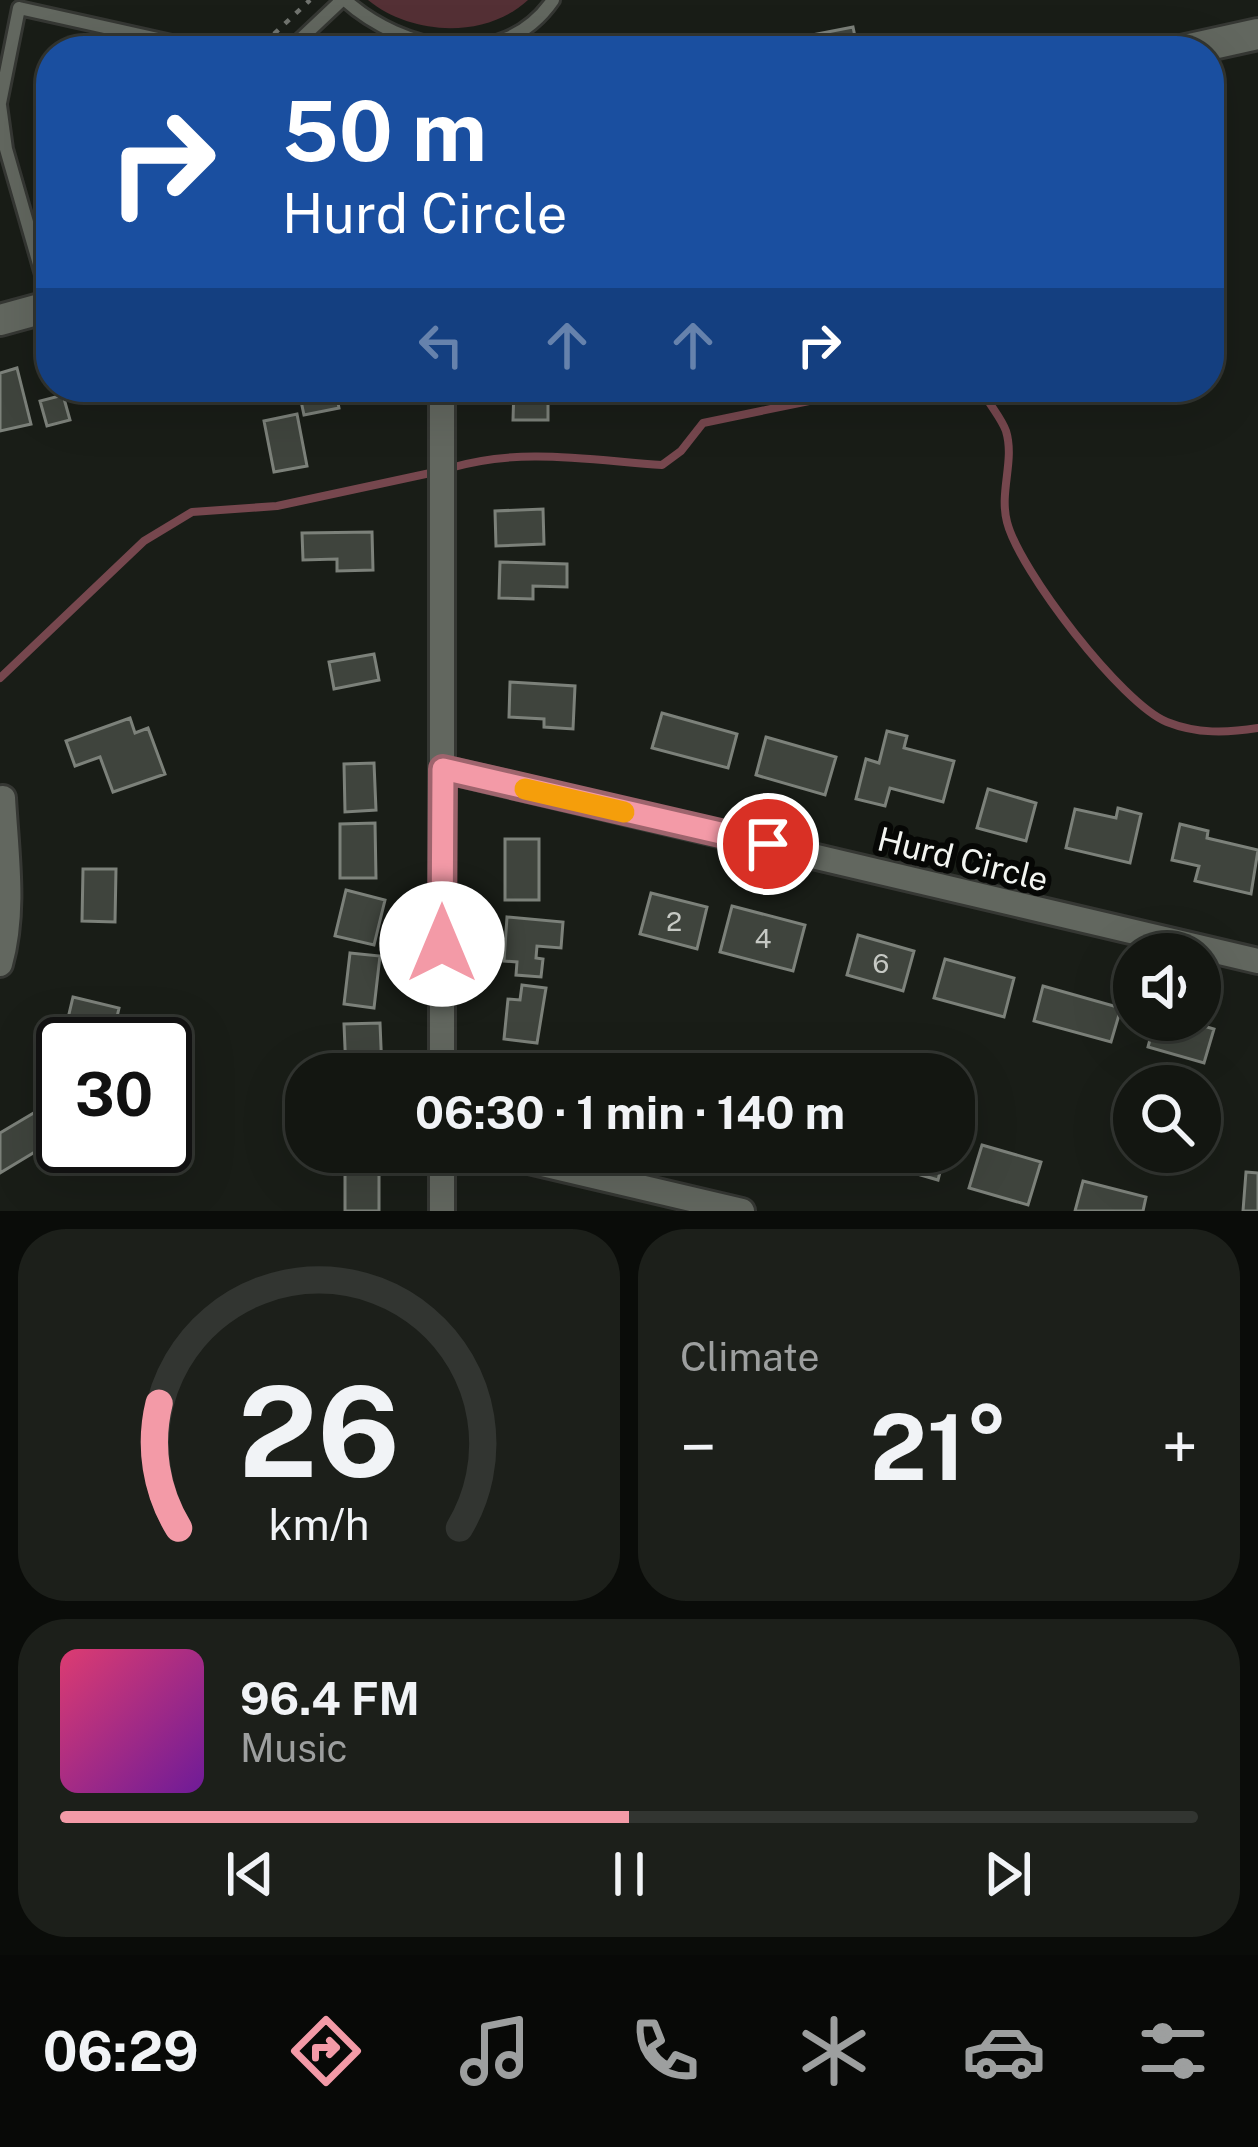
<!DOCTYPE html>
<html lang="en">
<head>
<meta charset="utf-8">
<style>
  :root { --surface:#131611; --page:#1c1f1a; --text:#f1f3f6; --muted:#9d9f9f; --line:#323531; --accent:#f39aa7 }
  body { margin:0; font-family:"Public Sans",sans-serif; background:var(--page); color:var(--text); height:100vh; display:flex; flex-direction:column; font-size:45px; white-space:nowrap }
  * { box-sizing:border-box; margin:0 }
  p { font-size:39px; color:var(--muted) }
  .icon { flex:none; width:66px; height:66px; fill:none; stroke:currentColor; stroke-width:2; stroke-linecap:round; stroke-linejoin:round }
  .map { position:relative; height:1211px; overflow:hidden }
  .panel { display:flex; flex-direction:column; gap:18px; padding:18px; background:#0a0c09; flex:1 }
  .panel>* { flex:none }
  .guide { position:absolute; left:36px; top:36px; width:1188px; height:366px; border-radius:48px; box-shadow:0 12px 48px #0002,0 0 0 3px var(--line); background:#1a4fa0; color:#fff; overflow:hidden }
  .fabs { position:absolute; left:1113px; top:933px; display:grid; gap:24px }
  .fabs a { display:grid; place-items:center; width:108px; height:108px; border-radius:50%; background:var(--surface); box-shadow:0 12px 48px #0002,0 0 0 3px var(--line); font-size:60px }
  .speed { position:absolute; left:36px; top:1017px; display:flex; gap:24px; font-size:60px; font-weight:700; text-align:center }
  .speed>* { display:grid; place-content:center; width:156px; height:156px; border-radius:50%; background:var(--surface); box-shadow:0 12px 48px #0002,0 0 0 3px var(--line); line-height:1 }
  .speed .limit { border:6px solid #111; border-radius:18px; background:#fff; color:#111 }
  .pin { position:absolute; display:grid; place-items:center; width:102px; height:102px; color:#fff; margin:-51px; border:6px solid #fff; border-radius:50%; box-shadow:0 3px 12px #0007 }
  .me { position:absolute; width:132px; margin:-66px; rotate:0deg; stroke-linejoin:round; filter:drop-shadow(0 0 9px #0008) }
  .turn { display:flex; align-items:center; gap:42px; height:252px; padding:0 48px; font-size:54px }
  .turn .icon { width:156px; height:156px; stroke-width:2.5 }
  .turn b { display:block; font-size:84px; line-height:102px }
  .lanes { display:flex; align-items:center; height:114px; padding:0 48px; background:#0003; justify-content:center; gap:60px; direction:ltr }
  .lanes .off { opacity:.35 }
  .big { font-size:90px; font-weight:700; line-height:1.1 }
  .panel .widget { flex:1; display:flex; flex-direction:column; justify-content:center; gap:18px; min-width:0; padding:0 42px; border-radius:48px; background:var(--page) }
  .panel .dial { align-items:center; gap:0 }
  .dial svg { height:312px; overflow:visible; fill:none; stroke:var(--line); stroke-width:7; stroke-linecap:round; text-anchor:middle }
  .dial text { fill:var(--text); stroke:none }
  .song { display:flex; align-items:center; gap:36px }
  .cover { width:144px; height:144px; border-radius:18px; background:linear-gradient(135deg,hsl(340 70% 55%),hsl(280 70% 35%)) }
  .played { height:12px; border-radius:6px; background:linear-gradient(90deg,var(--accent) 50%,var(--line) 50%) }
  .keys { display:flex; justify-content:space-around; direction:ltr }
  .heat { display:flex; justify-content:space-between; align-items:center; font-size:66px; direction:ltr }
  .panel .tiles { flex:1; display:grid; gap:18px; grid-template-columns:1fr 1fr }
  .widget:last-child { grid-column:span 2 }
  .trip { position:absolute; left:285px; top:1053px; width:690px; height:120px; border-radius:48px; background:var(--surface); box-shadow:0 12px 48px #0002,0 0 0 3px var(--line); font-weight:700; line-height:120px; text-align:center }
  .tab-bar { display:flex; height:192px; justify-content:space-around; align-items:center; background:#080907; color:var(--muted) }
  .tab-bar .icon { width:84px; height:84px }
  .tab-bar .active { color:var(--accent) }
  .tab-bar b { font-size:54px; color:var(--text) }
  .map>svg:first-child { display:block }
</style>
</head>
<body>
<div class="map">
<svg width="1258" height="1211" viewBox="0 0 1258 1211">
  <rect width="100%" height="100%" fill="#191d17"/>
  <!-- green -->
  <path fill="#543035" d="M368,0H528C486,39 412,36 368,0Z"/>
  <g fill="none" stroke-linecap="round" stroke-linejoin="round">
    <!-- stream -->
    <path stroke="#76474e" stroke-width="8" d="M891,387L908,394L987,399C993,409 1002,420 1006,431C1015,461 999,491 1007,522C1019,570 1122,704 1167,722C1197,734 1227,733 1258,728
      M450,468C522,447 589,460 662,465L681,451L703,423L814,400L854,387
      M0,678L144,541L192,512L277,506L435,472"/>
  </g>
  <!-- building -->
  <path fill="#3f443d" stroke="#7c817a" stroke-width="3" d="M853,27L858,51H809L807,36Z
    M17,368L31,424L0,431V373Z
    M298,387H335L339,408L304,415Z
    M514,387H548V420H513Z
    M63,395L70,420L47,426L40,401Z
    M297,414L307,466L274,472L264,421Z
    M543,509L544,544L496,546L495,511Z
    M372,532L373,570L337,571V559L303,560L302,533Z
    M500,562L567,564V587L533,586V599L499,598Z
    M374,654L379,680L334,689L329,662Z
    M510,682L575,686L573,729L544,727V719L509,717Z
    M662,713L737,734L728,768L652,748Z
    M130,718L135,733L148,728L165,774L113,792L100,757L75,766L66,741Z
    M887,731L907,736L904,748L954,761L943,802L890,788L885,806L856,799L866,759L879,763Z
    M766,737L836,757L825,795L756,775Z
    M374,763L376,810L345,812L344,764Z
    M988,789L1036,803L1026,841L977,828Z
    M1118,808L1141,814L1130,863L1066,848L1075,809L1116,818Z
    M375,823L376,878H340V824Z
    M1180,824L1208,831L1207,838L1258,850L1251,894L1195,881L1199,866L1172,860Z
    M505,839H539V900H505Z
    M83,869H116L115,922L82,921Z
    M346,890L385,900L374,945L335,936Z
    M651,893L707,907L697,949L640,934Z
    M732,906L805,925L793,971L720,952Z
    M507,917L563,922L561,948L537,946L536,958L543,959L541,977L516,975L517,962L504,961Z
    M858,935L914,951L903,991L847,975Z
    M350,953L380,956L374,1008L344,1004Z
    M945,959L1014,978L1004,1017L934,998Z
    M522,985L546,988L537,1043L504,1039L508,999L520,1000Z
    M1043,986L1121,1008L1111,1042L1034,1021Z
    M73,997L119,1008L111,1044H63L60,1052Z
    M1155,1020H1183L1214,1029L1204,1063L1148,1047Z
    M380,1023L382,1071L346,1072L344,1024Z
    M47,1105L63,1135L0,1173V1133Z
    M982,1145L1041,1162L1028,1205L969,1188Z
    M853,1152H945L938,1180L852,1155Z
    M345,1155H379V1211H345Z
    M1246,1172L1258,1173V1211H1243Z
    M1083,1181L1146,1197L1143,1211H1075Z"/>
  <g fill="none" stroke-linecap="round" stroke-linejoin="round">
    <defs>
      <path id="service" d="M345,0C402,51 502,74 553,0
        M282,51L291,48L342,0
        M0,103L19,8L212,51
        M0,105L6,149L51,306"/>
      <path id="minor" d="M442,387V1074
        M443,769L1258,961
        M0,964C15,911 6,853 3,798
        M491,1152L742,1211
        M442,1211V1152"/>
      <path id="tertiary" d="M1181,51L1258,34
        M0,320L51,306"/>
    </defs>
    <!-- service casing -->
    <use href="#service" stroke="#353733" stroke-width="18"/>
    <!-- minor casing -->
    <use href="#minor" stroke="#353733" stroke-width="30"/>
    <!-- tertiary casing -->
    <use href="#tertiary" stroke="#353733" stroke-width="36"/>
    <!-- path -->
    <path stroke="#71746f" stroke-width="4.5" stroke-dasharray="6 9" stroke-linecap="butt" d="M274,34L310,0
      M540,51L545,38"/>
    <!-- service -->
    <use href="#service" stroke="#62675f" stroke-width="12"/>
    <!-- minor -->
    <use href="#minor" stroke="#62675f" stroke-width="24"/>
    <!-- tertiary -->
    <use href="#tertiary" stroke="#62675f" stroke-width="30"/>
  </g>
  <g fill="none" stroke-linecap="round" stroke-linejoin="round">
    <defs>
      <path id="route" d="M442,944L443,769L768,844"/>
    </defs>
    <!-- route casing -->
    <use href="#route" stroke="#9e646d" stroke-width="30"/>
    <!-- route -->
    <use href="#route" stroke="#f39aa7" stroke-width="21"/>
    <!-- slow -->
    <path stroke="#f59e0b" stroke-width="21" d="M525,789L624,812"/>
  </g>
  <g text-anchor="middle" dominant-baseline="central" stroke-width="12" stroke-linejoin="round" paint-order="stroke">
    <!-- number labels -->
    <g font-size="27" fill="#c6c9c4">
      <text x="674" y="921">2</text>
      <text x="763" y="938">4</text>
      <text x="881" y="963">6</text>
    </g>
    <!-- street labels -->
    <g font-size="33" fill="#f3f5f1" stroke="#060705">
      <text transform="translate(963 859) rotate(14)">Hurd Circle</text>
    </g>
  </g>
</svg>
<div class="fabs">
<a><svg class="icon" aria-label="sound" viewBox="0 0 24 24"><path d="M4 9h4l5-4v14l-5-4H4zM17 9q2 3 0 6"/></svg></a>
<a><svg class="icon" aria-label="search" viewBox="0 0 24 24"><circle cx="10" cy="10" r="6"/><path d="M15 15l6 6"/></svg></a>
</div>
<div class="speed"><div class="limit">30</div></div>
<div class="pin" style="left:768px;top:844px;background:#d93025"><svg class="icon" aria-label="arrive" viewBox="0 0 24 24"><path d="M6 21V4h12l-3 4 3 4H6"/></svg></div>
<svg class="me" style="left:442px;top:944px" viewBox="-20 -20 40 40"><circle r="19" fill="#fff"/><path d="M0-13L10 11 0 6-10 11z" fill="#f39aa7"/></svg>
<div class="trip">06:30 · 1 min · 140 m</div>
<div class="guide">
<div class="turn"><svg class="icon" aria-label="right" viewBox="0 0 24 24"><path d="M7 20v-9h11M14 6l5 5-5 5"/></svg><div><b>50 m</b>Hurd Circle</div></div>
<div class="lanes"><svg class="icon off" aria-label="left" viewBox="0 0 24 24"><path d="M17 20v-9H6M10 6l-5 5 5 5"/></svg><svg class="icon off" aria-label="ahead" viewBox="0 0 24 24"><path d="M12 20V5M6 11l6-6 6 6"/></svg><svg class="icon off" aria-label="ahead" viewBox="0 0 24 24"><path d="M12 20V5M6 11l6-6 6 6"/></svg><svg class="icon" aria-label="right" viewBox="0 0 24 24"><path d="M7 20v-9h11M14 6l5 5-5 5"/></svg></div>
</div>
</div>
<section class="panel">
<div class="tiles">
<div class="widget dial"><svg viewBox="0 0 100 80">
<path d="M14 69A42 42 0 1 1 86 69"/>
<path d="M14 69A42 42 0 0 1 9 37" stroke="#f39aa7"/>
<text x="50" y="56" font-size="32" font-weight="700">26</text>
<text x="50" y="72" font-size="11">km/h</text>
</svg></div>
<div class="widget"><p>Climate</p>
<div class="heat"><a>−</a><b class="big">21°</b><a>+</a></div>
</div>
<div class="widget">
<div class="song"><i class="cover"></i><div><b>96.4 FM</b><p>Music</p></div></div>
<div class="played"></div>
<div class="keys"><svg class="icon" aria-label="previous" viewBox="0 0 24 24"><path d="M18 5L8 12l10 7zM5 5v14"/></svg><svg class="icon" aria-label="pause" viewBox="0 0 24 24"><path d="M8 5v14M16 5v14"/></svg><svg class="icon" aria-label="next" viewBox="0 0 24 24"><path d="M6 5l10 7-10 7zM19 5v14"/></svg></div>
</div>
</div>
</section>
<nav class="tab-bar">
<b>06:29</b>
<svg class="icon active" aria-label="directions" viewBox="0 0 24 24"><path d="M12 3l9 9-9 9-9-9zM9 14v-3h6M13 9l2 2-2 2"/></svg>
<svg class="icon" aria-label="music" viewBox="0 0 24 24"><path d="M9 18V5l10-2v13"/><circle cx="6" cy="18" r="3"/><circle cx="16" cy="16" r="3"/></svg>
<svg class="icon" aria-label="phone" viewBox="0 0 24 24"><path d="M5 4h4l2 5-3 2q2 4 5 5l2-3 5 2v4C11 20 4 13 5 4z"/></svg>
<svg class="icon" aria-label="climate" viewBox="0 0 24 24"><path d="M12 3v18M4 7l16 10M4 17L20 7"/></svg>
<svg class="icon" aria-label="car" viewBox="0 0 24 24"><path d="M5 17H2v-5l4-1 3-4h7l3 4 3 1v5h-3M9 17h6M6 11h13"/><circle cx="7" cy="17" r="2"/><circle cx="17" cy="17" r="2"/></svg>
<svg class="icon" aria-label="filters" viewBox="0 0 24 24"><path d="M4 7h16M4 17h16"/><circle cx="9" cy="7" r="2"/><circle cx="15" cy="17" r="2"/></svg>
</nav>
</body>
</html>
